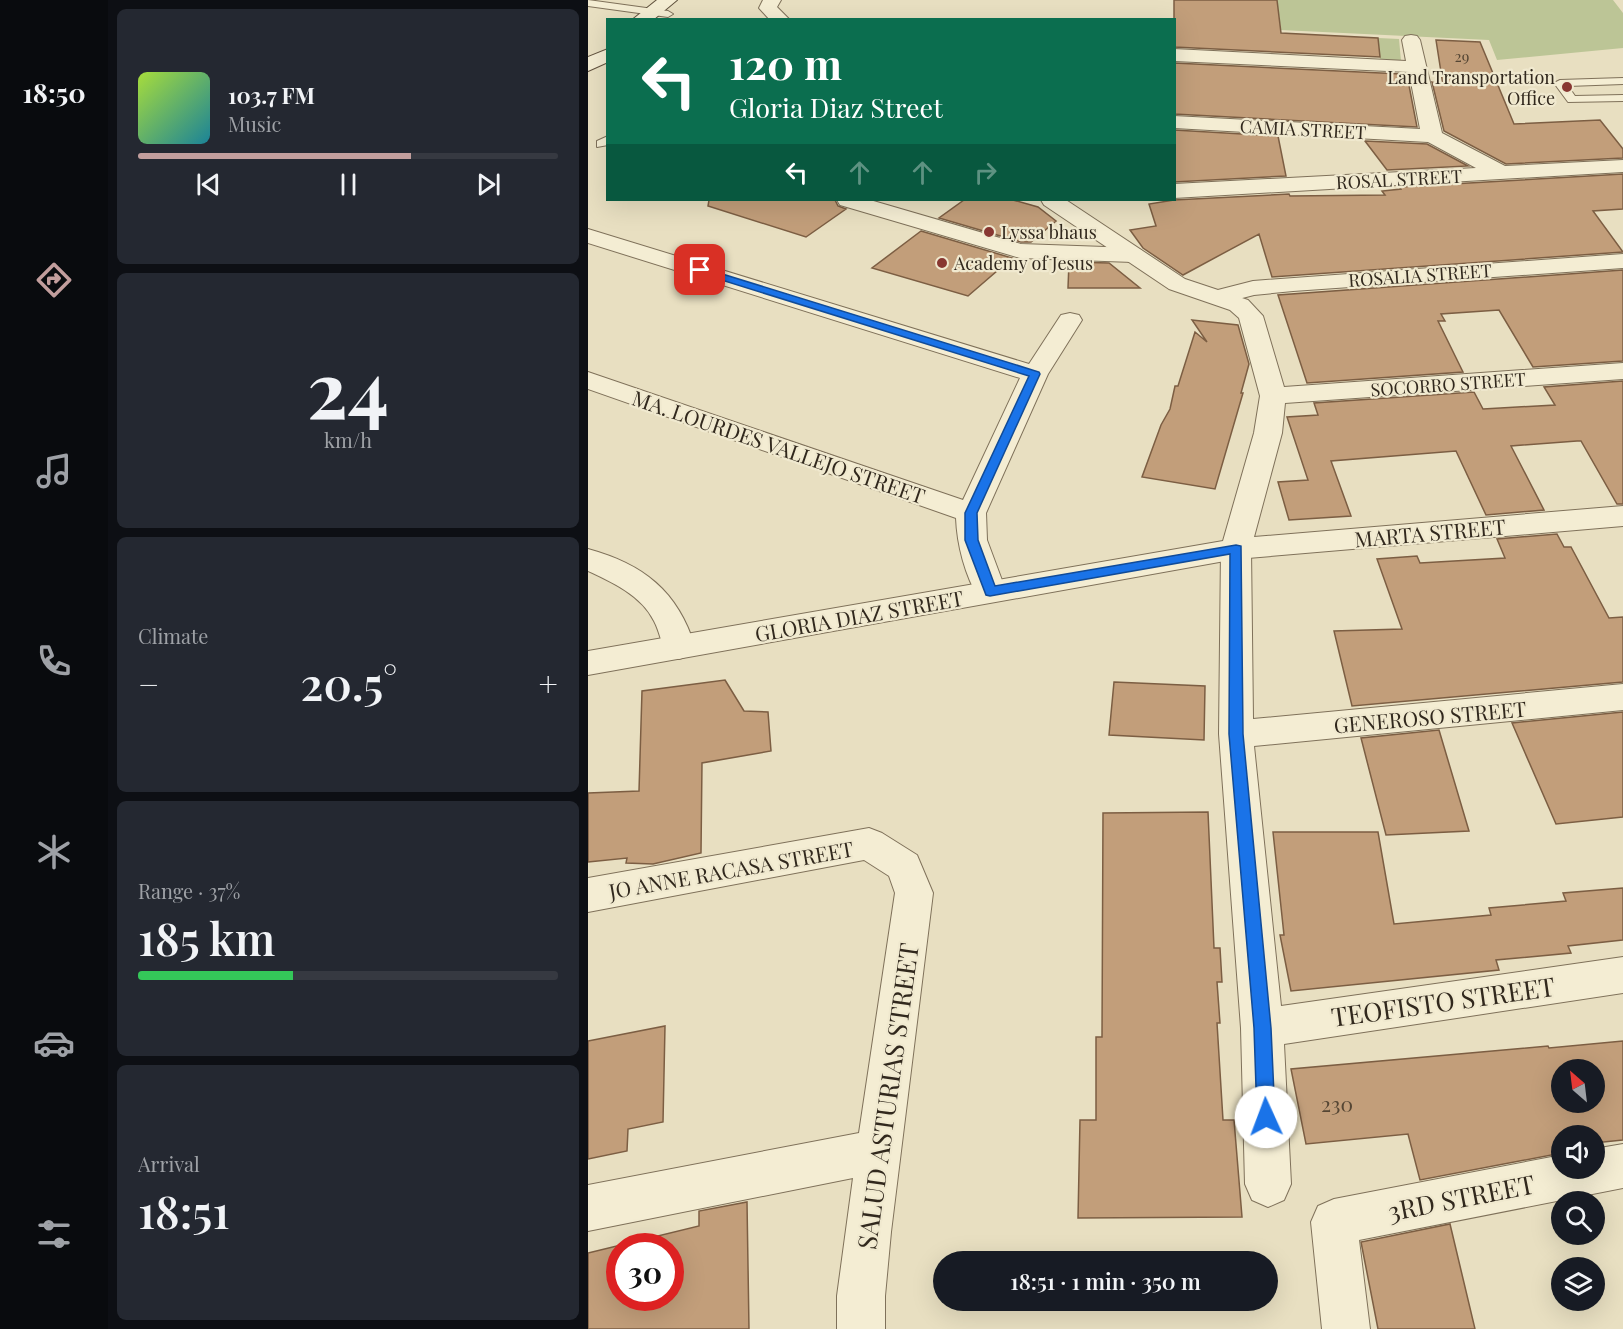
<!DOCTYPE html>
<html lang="en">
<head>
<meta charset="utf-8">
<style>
  :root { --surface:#171b24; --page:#242831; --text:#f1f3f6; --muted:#9ea1a6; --line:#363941; --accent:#c29e9d }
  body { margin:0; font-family:"Playfair Display",serif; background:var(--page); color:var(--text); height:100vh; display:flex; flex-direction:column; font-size:22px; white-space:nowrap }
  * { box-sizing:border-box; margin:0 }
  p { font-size:20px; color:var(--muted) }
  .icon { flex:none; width:33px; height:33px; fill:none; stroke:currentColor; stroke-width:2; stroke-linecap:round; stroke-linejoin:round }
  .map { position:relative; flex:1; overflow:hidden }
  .side { display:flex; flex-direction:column; gap:9px; padding:9px; background:#0d0f14; width:480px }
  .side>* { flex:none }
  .hud { position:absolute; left:18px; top:18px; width:570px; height:183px; border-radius:0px; box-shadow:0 6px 24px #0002; background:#0b6e4f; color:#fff; overflow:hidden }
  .needle { width:39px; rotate:332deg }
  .tools { position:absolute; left:963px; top:1059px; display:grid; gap:12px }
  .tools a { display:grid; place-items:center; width:54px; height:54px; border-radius:50%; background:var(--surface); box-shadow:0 6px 24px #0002; font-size:30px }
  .speed { position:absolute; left:18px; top:1233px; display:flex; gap:12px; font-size:30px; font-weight:700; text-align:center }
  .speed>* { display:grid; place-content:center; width:78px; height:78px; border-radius:50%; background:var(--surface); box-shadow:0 6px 24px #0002; line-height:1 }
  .speed .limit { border:9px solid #d22; background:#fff; color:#111 }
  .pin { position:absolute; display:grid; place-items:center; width:51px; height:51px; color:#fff; margin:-26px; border-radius:12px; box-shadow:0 3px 9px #0006 }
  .me { position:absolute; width:66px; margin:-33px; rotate:358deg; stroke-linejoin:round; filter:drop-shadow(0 0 4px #0008) }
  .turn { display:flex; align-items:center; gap:21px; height:126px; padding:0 24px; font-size:27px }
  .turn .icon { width:78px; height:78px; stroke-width:2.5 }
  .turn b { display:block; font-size:42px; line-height:51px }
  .lanes { display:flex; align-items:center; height:57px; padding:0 24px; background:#0003; justify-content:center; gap:30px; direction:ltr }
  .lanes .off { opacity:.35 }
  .big { font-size:45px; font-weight:600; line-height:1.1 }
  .side .widget { flex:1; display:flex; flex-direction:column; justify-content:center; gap:9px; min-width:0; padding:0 21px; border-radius:9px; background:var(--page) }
  .side .dial { align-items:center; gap:0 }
  .dial b { font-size:78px; line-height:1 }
  .song { display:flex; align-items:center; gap:18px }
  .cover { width:72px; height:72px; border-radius:9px; background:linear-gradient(135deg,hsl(80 70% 55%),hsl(190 70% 35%)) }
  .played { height:6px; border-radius:3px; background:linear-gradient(90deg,var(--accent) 65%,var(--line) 65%) }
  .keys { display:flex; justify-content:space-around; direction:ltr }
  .heat { display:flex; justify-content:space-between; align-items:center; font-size:33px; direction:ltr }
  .charge { height:9px; border-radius:4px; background:linear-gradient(90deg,#34c759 37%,var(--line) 0) }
  .trip { position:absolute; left:345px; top:1251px; width:345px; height:60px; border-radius:30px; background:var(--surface); box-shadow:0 6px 24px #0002; font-weight:600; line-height:60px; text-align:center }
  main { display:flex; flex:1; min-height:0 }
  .dock { display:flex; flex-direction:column; width:108px; justify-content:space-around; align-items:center; background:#090b0e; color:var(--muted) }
  .dock .icon { width:42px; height:42px }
  .dock .on { color:var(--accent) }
  .dock b { font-size:27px; color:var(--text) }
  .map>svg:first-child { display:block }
</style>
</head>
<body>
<main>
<nav class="dock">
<b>18:50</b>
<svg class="icon on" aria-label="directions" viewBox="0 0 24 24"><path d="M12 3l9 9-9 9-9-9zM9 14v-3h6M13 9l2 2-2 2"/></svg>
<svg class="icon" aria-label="music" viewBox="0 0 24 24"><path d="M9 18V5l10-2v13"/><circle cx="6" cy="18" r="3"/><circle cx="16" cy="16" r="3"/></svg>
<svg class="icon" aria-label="phone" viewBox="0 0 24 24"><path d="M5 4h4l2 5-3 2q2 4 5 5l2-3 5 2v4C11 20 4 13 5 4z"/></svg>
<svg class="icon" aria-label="climate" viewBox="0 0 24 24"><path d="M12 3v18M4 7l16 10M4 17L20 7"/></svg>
<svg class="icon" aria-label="car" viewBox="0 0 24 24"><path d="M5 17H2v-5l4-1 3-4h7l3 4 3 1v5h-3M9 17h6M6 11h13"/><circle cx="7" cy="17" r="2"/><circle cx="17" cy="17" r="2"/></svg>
<svg class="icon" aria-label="filters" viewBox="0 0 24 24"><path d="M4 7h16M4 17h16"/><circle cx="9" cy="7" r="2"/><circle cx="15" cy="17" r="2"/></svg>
</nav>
<section class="side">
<div class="widget">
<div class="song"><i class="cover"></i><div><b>103.7 FM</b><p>Music</p></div></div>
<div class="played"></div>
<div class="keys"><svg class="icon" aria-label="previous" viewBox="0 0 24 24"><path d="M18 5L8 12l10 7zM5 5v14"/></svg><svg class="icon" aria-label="pause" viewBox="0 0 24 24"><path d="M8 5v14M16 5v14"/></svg><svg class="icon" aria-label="next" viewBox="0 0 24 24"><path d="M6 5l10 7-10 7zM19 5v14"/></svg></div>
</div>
<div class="widget dial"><b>24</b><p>km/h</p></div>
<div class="widget"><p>Climate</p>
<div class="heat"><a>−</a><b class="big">20.5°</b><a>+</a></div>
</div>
<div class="widget"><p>Range · 37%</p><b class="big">185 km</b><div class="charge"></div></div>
<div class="widget"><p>Arrival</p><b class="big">18:51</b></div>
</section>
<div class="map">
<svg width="1035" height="1329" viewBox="0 0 1035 1329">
  <rect width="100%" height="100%" fill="#e8dfc1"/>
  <!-- green -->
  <path fill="#bcc596" d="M689,0H1025L1035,13V48L909,60L901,40L693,30Z
    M790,38L811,39L813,61L792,60Z"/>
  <!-- building -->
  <path fill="#c29e7a" stroke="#7c5e43" stroke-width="1.5" fill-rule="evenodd" d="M586,0H689L693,33L790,38L792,57L586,47Z
    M848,40L892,42L926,124L1012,120L1035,149V158L918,164L856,131L844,82L855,85Z
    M586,63L814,74L819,75L829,127L586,114Z
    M586,130L690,136L698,176L586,182Z
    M777,141L839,144L880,166L799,170Z
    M1035,174V209L1005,211L1035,252L684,277L671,234L595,275L555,248L542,230L568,226L561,204L586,200L701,194L702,196L797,195L794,191L813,189L812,187Z
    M121,200H247L250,206L258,209L218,237L120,206Z
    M376,200H425L450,207L468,221L443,242H433L351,218Z
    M333,231L424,258L380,296L284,268Z
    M481,262L521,263L552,288H480Z
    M1035,270V361L945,367L911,310L853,314L857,321H850L875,372L719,383L690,295Z
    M604,320L650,325L661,364L653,393H655L627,489L554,477L573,425L582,409L587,386H590L607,332L619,342Z
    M1035,381V504H1029L993,441H989L923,446L956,510L898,515L868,451L743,461L763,516L701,520L690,482L720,480L699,417L730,415L726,403L886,392L895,409L967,405L956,387Z
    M969,534L976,547H983L1021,618L1035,617V682L764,706L746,631L814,629L789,559L829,556L832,563L917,558L909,539Z
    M137,680L156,711L180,712L183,751L114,763L113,853L65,864L38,863L39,858L0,862V793L51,791L54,691Z
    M526,682L617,686L616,740L521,735Z
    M1035,712V817L968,824L924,723Z
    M851,730L881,831L798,835L773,738Z
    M620,812L626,948H632L634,982H629L632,1023H629L635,1120H646L654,1217L490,1218L492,1120H508V1037H514L515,813Z
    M685,832H790L806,924L903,915L901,908L978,901L975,893L1035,888V940L980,946L983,953L908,960L911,970L703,991L692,935H696Z
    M77,1026L75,1122L40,1129L39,1151L0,1159V1041Z
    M1035,1041V1140L1006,1143V1136H974V1153L832,1180L820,1134L718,1144L703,1069L960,1046L961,1048ZM974,1070H1006V1102H974Z
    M159,1202L161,1329H0V1253L111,1226V1211ZM32,1246H82V1298H32Z
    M862,1224L887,1329H790L773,1242Z"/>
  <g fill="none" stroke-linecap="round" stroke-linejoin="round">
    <defs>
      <path id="service" d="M0,0L80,11L85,14L80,17L0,6Z
        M1035,78V84L980,86L987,96L1035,95V101L980,102L966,83L972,80Z
        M20,136V145L9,147V141Z"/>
      <path id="minor" d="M823,35L829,36L832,40L854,133L917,166L1035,160V172L586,198V184L888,168L840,142L586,128V116L832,129L821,72L586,61V49L818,61L814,40L817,36Z
        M249,200H282L433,244L545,248L553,250L557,255L553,260L545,262L432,258L252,205Z
        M0,229L441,364L473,315L482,313L491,315L494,320L460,374L398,513L399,540L418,591L413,599L402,602L391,599C377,575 369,545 368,518L0,389V372L375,500L432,378L0,243Z
        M1035,254V268L705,291L666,295L631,304L622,302L619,297L622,292L665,281Z
        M648,539L659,542L663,549L665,719L1035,684V710L666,746L693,1006L1035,957V993L696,1044L703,1184L696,1200L680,1207L664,1200L657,1184L653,1028L631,734L633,549L637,542Z
        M0,549C55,564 90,591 107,647L103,655L91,659L79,655C73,644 72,632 66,621C54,596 24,582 0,571Z
        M281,828L294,833L329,855L345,893L303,1232L297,1296V1329H249V1296L265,1178L0,1231V1185L271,1133L307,893L301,876L276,860L0,912V878Z
        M1035,1144V1188L771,1240L782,1329H734L723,1222L730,1206L746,1199L974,1155V1168H1006V1149Z"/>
      <path id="tertiary" d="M175,0H193L189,7L202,20H182L171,8Z
        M453,200H478L597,279L660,300L675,316L696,387L1035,363V379L697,403L694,433L666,537L1035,506V526L648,559L0,675V651L635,541L666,433L672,396L651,318L642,310L581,289L456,205Z"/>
      <path id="secondary" d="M69,0H89L65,20H44Z
        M20,49V62L0,71V57Z"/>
    </defs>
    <!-- service casing -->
    <use href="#service" stroke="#7f715a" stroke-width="2"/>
    <!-- minor casing -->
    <use href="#minor" stroke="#7f715a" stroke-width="2"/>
    <!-- tertiary casing -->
    <use href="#tertiary" stroke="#7f715a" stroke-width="2"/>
    <!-- secondary casing -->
    <use href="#secondary" stroke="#61523e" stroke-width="2"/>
    <!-- service -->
    <use href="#service" fill="#f4edd3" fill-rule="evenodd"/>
    <!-- minor -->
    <use href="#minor" fill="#f4edd3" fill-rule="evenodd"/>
    <!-- tertiary -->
    <use href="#tertiary" fill="#f4edd3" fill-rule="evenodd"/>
    <!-- secondary -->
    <use href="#secondary" fill="#f4edd3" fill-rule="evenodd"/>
  </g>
  <!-- route -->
  <path fill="#1a73e8" stroke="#114b97" stroke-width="1.5" d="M108,268H115L451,372L452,374L389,513L390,540L407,586L648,545L653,546L655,734L683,1028L687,1117L684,1123L678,1126L671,1123L669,1117L666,1028L641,734L642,554L402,596L398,595L377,540V513L441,376L108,272Z"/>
  <!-- markers -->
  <g fill="#883731" stroke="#f0e9cf" stroke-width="2">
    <circle cx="979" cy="87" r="6"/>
    <circle cx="401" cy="232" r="6"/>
    <circle cx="354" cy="263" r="6"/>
  </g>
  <g text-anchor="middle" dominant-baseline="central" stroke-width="4.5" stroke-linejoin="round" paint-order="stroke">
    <!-- far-number labels -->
    <g font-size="15" fill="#554634">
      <text x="874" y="56">29</text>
    </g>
    <!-- far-poi labels -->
    <g font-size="18" fill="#31281d" stroke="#f0e9cf" text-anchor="start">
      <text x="967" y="77" text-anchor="end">Land Transportation<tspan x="967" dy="21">Office</tspan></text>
      <text x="413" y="232">Lyssa bhaus</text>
      <text x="366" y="263">Academy of Jesus</text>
    </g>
    <!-- far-street labels -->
    <g font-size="18" fill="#31281d" stroke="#f0e9cf">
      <text transform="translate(715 129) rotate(3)">CAMIA STREET</text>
      <text transform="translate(811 179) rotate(-3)">ROSAL STREET</text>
      <text transform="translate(832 275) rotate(-4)">ROSALIA STREET</text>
      <text transform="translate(860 384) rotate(-4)">SOCORRO STREET</text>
    </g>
    <!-- street labels -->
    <g font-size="21" fill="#31281d" stroke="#f0e9cf">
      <text transform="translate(191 446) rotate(19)">MA. LOURDES VALLEJO STREET</text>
      <text transform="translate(842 532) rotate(-5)">MARTA STREET</text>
      <text transform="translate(271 615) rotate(-10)">GLORIA DIAZ STREET</text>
      <text transform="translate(842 716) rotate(-5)">GENEROSO STREET</text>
      <text transform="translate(143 869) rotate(-10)">JO ANNE RACASA STREET</text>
    </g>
    <!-- near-number labels -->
    <g font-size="21" fill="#554634">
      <text x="749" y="1103">230</text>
    </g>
    <!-- near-street labels -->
    <g font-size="26" fill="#31281d" stroke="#f0e9cf">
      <text transform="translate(855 1001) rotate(-8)">TEOFISTO STREET</text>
      <text transform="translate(299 1096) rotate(-82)">SALUD ASTURIAS STREET</text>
      <text transform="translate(873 1197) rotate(-11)">3RD STREET</text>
    </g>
  </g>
</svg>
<div class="tools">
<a><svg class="needle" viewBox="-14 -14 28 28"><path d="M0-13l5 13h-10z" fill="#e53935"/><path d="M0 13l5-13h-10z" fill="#9ea1a6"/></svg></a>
<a><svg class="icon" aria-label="sound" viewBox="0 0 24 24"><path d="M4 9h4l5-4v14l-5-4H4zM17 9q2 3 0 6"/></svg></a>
<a><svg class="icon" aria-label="search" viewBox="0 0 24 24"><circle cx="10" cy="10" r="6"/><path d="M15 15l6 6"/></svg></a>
<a><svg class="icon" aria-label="layers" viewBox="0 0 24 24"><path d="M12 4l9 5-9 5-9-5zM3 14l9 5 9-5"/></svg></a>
</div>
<div class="speed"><div class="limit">30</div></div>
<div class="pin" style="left:112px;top:270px;background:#d93025"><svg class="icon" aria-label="arrive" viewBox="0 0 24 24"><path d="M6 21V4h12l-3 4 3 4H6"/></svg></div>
<svg class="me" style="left:678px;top:1117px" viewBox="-20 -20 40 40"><circle r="19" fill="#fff"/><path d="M0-13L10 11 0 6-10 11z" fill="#1a73e8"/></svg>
<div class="trip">18:51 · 1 min · 350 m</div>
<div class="hud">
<div class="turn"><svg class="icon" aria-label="left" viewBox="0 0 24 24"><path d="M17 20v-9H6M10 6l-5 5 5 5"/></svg><div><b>120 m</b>Gloria Diaz Street</div></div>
<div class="lanes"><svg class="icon" aria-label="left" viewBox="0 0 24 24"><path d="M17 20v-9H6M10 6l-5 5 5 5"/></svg><svg class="icon off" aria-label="ahead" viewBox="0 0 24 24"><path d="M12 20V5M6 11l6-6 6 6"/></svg><svg class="icon off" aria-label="ahead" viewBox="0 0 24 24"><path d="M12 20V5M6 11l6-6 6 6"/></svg><svg class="icon off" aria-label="right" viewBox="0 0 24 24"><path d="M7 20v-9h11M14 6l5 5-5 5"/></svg></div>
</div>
</div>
</main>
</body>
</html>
